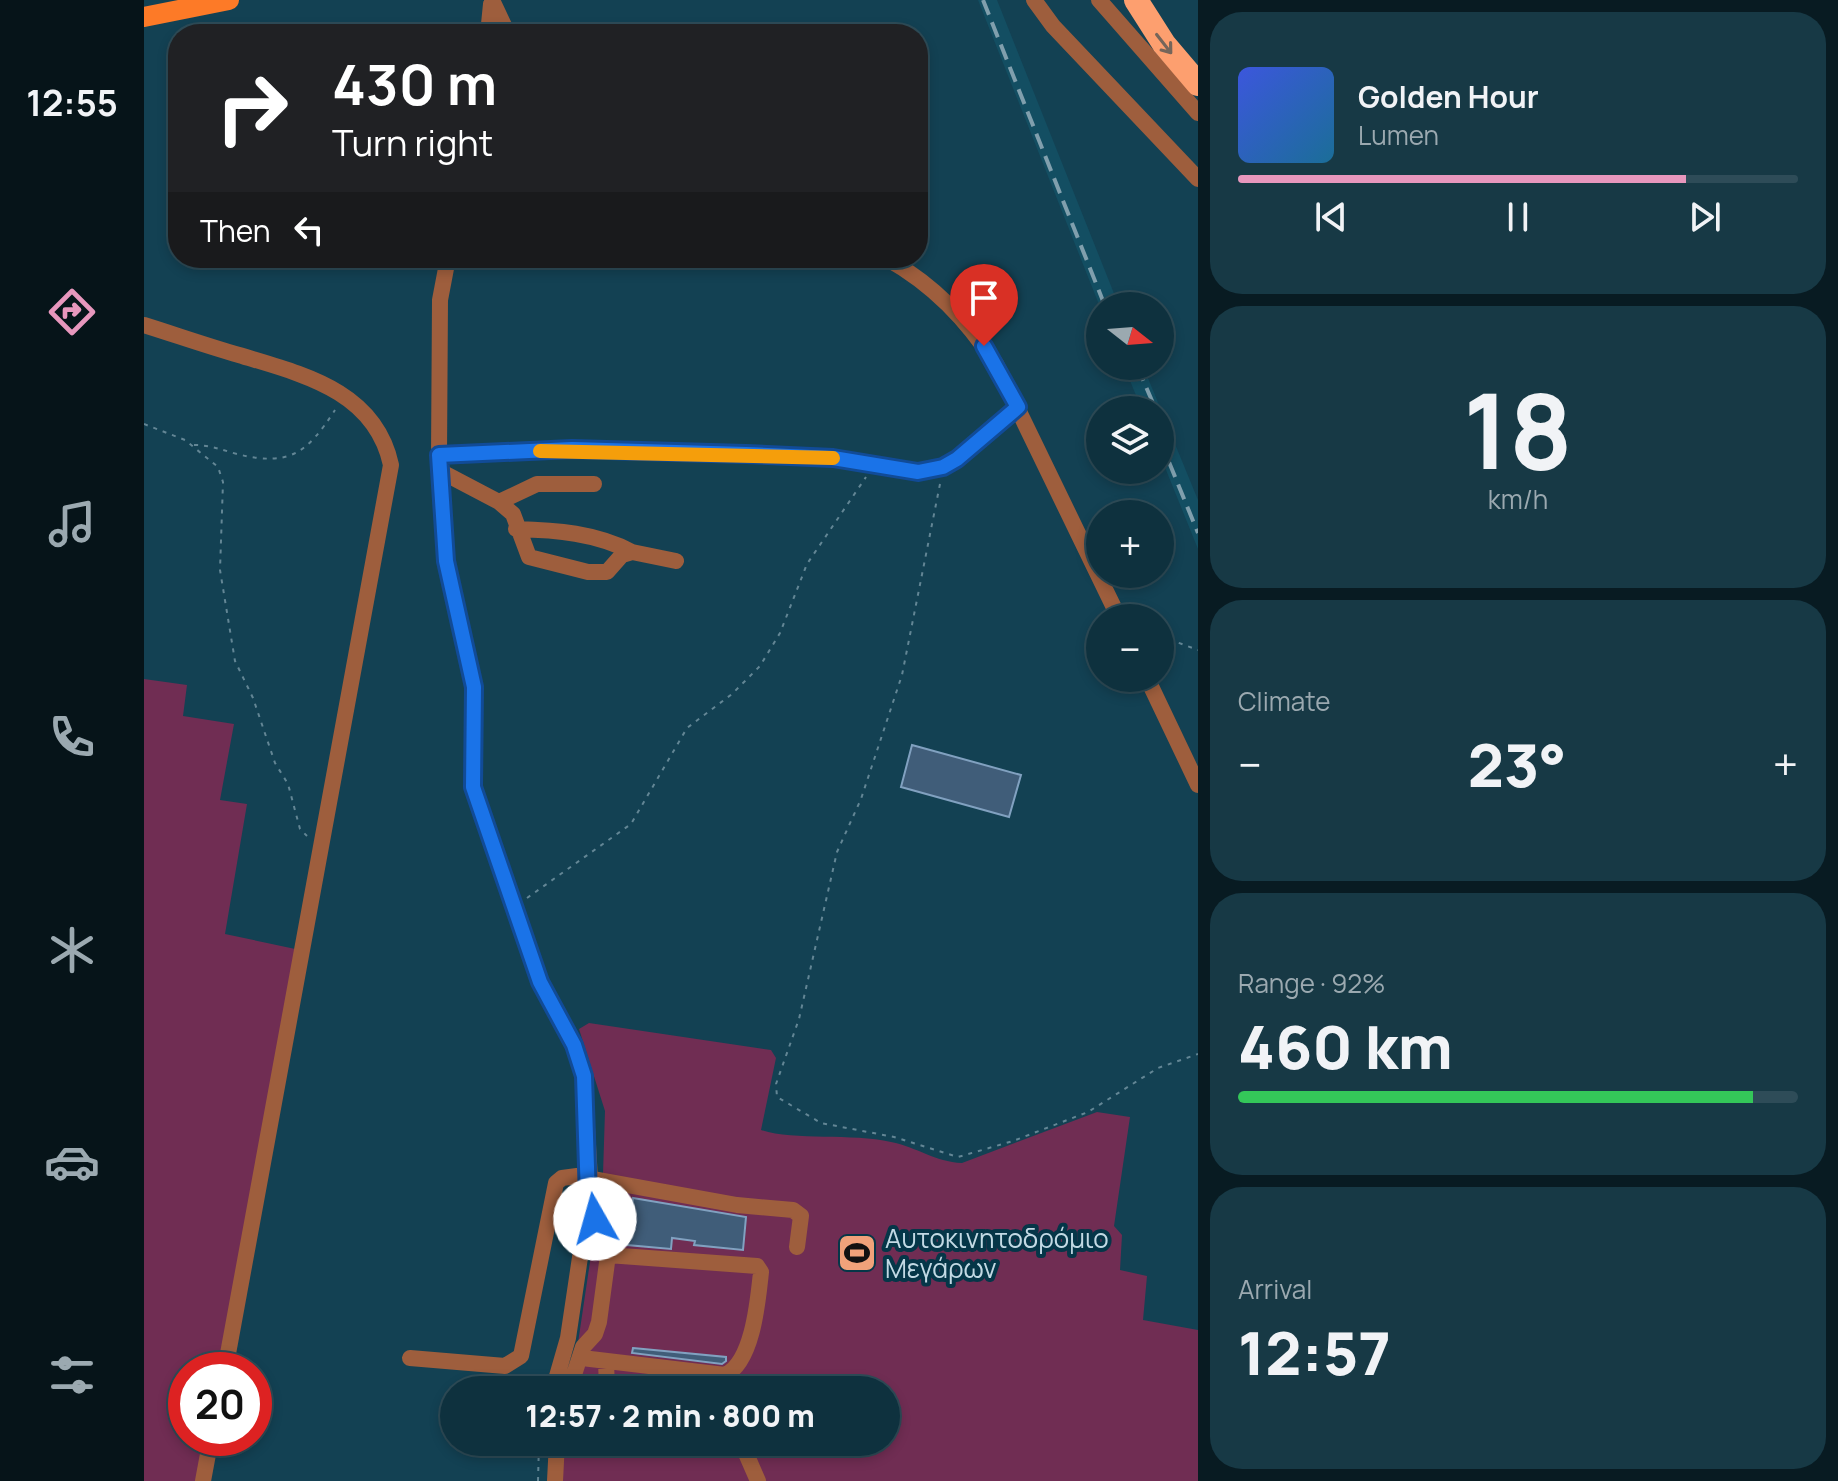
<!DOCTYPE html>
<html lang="en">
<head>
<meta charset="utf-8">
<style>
  :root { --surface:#0e313e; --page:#173945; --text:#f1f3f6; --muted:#9ba9b0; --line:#2e4c58; --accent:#e797bd }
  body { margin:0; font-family:Manrope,sans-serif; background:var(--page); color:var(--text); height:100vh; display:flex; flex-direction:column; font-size:30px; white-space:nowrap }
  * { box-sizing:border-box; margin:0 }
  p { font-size:26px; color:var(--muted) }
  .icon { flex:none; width:44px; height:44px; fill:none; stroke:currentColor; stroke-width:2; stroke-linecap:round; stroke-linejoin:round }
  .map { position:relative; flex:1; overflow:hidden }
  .side { display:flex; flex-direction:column; gap:12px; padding:12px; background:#081b22; width:640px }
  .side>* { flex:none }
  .top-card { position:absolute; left:24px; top:24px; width:760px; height:244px; border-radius:32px; box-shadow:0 4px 12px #0003,0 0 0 2px var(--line); background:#202124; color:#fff; overflow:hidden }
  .needle { width:52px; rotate:107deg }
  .fabs { position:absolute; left:942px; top:292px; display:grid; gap:16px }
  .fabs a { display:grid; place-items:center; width:88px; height:88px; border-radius:50%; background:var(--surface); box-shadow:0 4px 12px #0003,0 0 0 2px var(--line); font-size:40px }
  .speed { position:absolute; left:24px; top:1352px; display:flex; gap:16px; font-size:40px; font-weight:700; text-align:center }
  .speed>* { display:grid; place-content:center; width:104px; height:104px; border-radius:50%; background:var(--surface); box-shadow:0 4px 12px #0003,0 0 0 2px var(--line); line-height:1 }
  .speed .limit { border:12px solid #d22; background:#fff; color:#111 }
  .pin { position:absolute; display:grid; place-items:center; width:68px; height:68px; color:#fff; margin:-82px -34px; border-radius:50% 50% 50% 0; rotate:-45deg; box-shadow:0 0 8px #0007 }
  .pin .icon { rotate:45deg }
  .me { position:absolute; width:88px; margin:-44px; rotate:353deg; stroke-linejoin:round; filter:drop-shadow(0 0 6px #0008) }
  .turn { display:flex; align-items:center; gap:28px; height:168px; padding:0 32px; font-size:36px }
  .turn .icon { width:104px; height:104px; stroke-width:2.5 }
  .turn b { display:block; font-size:56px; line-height:68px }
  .then { display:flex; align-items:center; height:76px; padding:0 32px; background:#0003; gap:16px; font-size:30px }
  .big { font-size:60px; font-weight:800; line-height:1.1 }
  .side .tile { flex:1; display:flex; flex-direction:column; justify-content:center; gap:12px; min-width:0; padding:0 28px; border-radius:32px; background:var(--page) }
  .side .dial { align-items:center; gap:0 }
  .dial b { font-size:104px; line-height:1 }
  .song { display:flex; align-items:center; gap:24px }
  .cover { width:96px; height:96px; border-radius:12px; background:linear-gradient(135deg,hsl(230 70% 55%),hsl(200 70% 35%)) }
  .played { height:8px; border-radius:4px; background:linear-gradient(90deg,var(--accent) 80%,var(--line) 80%) }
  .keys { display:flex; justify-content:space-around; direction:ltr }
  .heat { display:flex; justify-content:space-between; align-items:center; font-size:44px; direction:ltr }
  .charge { height:12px; border-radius:6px; background:linear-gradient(90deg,#34c759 92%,var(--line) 0) }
  .trip { position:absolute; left:296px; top:1376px; width:460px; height:80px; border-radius:40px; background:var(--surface); box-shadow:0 4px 12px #0003,0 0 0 2px var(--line); font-weight:800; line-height:80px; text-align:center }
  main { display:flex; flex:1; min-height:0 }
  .tab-bar { display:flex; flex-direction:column; width:144px; justify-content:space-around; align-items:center; background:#061419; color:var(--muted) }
  .tab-bar .icon { width:56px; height:56px }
  .tab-bar .active { color:var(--accent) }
  .tab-bar b { font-size:36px; color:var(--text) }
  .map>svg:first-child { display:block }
</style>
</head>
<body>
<main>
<nav class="tab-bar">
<b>12:55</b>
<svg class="icon active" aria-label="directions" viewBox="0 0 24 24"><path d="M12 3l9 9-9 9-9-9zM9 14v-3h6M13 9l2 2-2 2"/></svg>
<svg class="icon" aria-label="music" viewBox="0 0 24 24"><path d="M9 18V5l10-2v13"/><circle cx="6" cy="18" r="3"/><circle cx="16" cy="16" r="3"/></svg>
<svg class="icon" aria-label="phone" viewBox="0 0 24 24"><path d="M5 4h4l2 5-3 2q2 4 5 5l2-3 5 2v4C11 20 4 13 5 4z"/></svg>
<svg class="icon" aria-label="climate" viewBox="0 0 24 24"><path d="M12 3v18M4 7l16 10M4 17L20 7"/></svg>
<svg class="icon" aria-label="car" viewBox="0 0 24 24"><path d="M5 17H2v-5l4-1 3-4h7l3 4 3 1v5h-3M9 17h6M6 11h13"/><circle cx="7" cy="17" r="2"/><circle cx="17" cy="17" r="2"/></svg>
<svg class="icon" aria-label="filters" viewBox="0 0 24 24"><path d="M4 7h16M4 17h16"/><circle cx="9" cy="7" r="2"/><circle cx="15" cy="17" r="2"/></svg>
</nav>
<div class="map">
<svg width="1054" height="1481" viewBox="0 0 1054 1481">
  <rect width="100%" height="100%" fill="#134153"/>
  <!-- built -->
  <path fill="#134e62" d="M834,0H853L975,306L956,307Z
    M980,366H999L1054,500V549L1016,455V410H998Z"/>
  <!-- green -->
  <path fill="#702d53" d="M0,679L43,685L39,716L90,724L76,800L103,804L81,934L156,950L78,1370H42V1438H64L56,1481H0Z
    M445,1023L627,1050L632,1058L617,1130C649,1141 708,1133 747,1142C773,1147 791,1162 818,1163L953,1112L986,1117L970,1226L978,1235L976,1270L1003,1276L999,1320L1054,1330V1481H410L418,1442H742V1390H427L459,1174L461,1111L435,1029Z"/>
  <!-- building -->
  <path fill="#405d79" stroke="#81a1c0" stroke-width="2" d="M768,745L877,775L865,817L757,787Z
    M489,1198L602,1217L599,1250L550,1245L551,1241L528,1238L527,1249L483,1245Z
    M489,1348L582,1357V1361L578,1364L488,1353Z"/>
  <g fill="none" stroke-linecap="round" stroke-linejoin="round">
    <!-- path -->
    <path stroke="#638695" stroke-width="2" stroke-dasharray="4 6" stroke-linecap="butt" d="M0,424L41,440L74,467L79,482L76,570L91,661L109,698L131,763L144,784L156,829L163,836
      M50,445C66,445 78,450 93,454C146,467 163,453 191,410
      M796,484L758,675L717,799L693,852L655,1019L632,1084L633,1097L677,1123L750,1137L814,1157L869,1141L944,1112L1014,1068L1054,1054
      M1016,636L1054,650
      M383,898L487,824L543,728L588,694L616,666L636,633L663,564L722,477
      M394,1481L395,1442"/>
    <!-- minor -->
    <path stroke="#9e5e3d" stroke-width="16" d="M348,0L364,34
      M890,0L909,26L1054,179
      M955,0L1054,113
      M344,34L347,4
      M304,258L296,300L295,455L302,561L330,687L329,787L396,982L430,1045L440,1076L446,1179L442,1217L424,1338L409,1390
      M742,258C790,285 822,319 852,364L975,618
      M0,325C32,335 63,346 95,355C157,374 231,390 247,465L81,1370
      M295,455L428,449L602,454L689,458L774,472L799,467L813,459L874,407
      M296,471L355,502L369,514L385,557L444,572H463L478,555L488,552L532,561
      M355,502L393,484H450
      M372,529C412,530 452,533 488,552
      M1003,678L1054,785
      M266,1358L361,1366L377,1356L412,1183L418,1178L433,1176L593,1205L649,1210L657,1216L653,1247
      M438,1358L581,1375C609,1362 614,1300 617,1272L613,1266L464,1255
      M462,1361L463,1390
      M425,1390L439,1347L451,1334L455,1322L464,1255L447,1206
      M597,1442L614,1481
      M59,1481L67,1438
      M411,1481L413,1442"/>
    <!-- major -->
    <path stroke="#fd7a27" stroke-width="20" d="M0,17L85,0"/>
    <!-- highway -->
    <path stroke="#fd9f6f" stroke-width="24" d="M992,0L1020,44L1054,84"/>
    <!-- rail -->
    <path stroke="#809fad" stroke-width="4" stroke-dasharray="16 8" stroke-linecap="butt" d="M839,0L961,306
      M993,366L1012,410
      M1016,421L1028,450
      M1016,440L1054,533"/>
  </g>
  <!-- one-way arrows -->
  <defs><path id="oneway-shaft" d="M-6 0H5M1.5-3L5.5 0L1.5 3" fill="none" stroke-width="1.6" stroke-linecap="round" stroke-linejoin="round" transform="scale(2)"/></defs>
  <use stroke="#75655a" href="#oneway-shaft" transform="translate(1020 44) rotate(52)"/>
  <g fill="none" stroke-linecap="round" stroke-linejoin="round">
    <defs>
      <path id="route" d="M451,1219L444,1197L440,1076L430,1045L396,982L329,787L330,687L302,561L295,455L428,449L602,454L689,458L774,472L799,467L813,459L874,407L840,346"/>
    </defs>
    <!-- route casing -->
    <use href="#route" stroke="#114b97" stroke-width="20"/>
    <!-- route -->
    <use href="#route" stroke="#1a73e8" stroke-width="14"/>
    <!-- slow -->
    <path stroke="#f59e0b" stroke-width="14" d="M396,451L689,458"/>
  </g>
  <!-- icons -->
  <defs>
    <symbol id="stadium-square" viewBox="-11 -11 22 22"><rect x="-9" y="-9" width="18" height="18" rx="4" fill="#f0a27a" stroke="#053648"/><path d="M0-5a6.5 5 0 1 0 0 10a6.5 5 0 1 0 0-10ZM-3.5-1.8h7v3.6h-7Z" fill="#111"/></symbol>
  </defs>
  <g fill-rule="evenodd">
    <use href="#stadium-square" x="691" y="1231" width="44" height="44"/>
  </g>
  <g text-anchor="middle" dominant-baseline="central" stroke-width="8" stroke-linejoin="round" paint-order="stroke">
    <!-- poi labels -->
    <g font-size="26" fill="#c2d9e4" stroke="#053648" text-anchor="start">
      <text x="741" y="1238">Αυτοκινητοδρόμιο<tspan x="741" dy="30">Μεγάρων</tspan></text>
    </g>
  </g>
</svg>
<div class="fabs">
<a><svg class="needle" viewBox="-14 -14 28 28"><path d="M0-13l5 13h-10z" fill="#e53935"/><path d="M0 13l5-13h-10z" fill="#9ba9b0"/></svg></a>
<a><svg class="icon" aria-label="layers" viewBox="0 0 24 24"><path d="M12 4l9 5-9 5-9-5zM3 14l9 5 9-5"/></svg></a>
<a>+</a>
<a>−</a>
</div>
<div class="speed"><div class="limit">20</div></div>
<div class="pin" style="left:840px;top:346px;background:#d93025"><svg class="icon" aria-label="arrive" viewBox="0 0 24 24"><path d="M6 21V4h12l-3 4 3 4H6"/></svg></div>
<svg class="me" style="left:451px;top:1219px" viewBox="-20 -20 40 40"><circle r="19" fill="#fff"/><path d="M0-13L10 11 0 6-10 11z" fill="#1a73e8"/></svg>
<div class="trip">12:57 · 2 min · 800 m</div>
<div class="top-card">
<div class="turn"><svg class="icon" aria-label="right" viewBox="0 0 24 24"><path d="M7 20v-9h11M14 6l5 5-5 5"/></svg><div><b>430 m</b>Turn right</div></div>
<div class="then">Then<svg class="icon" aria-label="left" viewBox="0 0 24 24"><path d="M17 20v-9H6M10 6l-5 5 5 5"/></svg></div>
</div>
</div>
<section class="side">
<div class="tile">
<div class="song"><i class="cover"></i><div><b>Golden Hour</b><p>Lumen</p></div></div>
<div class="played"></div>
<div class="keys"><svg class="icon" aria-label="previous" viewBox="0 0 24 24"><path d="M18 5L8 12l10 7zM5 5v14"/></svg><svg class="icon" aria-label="pause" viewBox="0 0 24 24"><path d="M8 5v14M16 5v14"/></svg><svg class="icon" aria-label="next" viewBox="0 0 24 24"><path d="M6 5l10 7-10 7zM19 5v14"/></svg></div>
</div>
<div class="tile dial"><b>18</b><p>km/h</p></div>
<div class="tile"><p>Climate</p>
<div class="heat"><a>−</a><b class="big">23°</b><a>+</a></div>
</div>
<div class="tile"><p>Range · 92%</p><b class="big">460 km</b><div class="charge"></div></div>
<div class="tile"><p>Arrival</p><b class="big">12:57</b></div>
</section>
</main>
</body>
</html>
